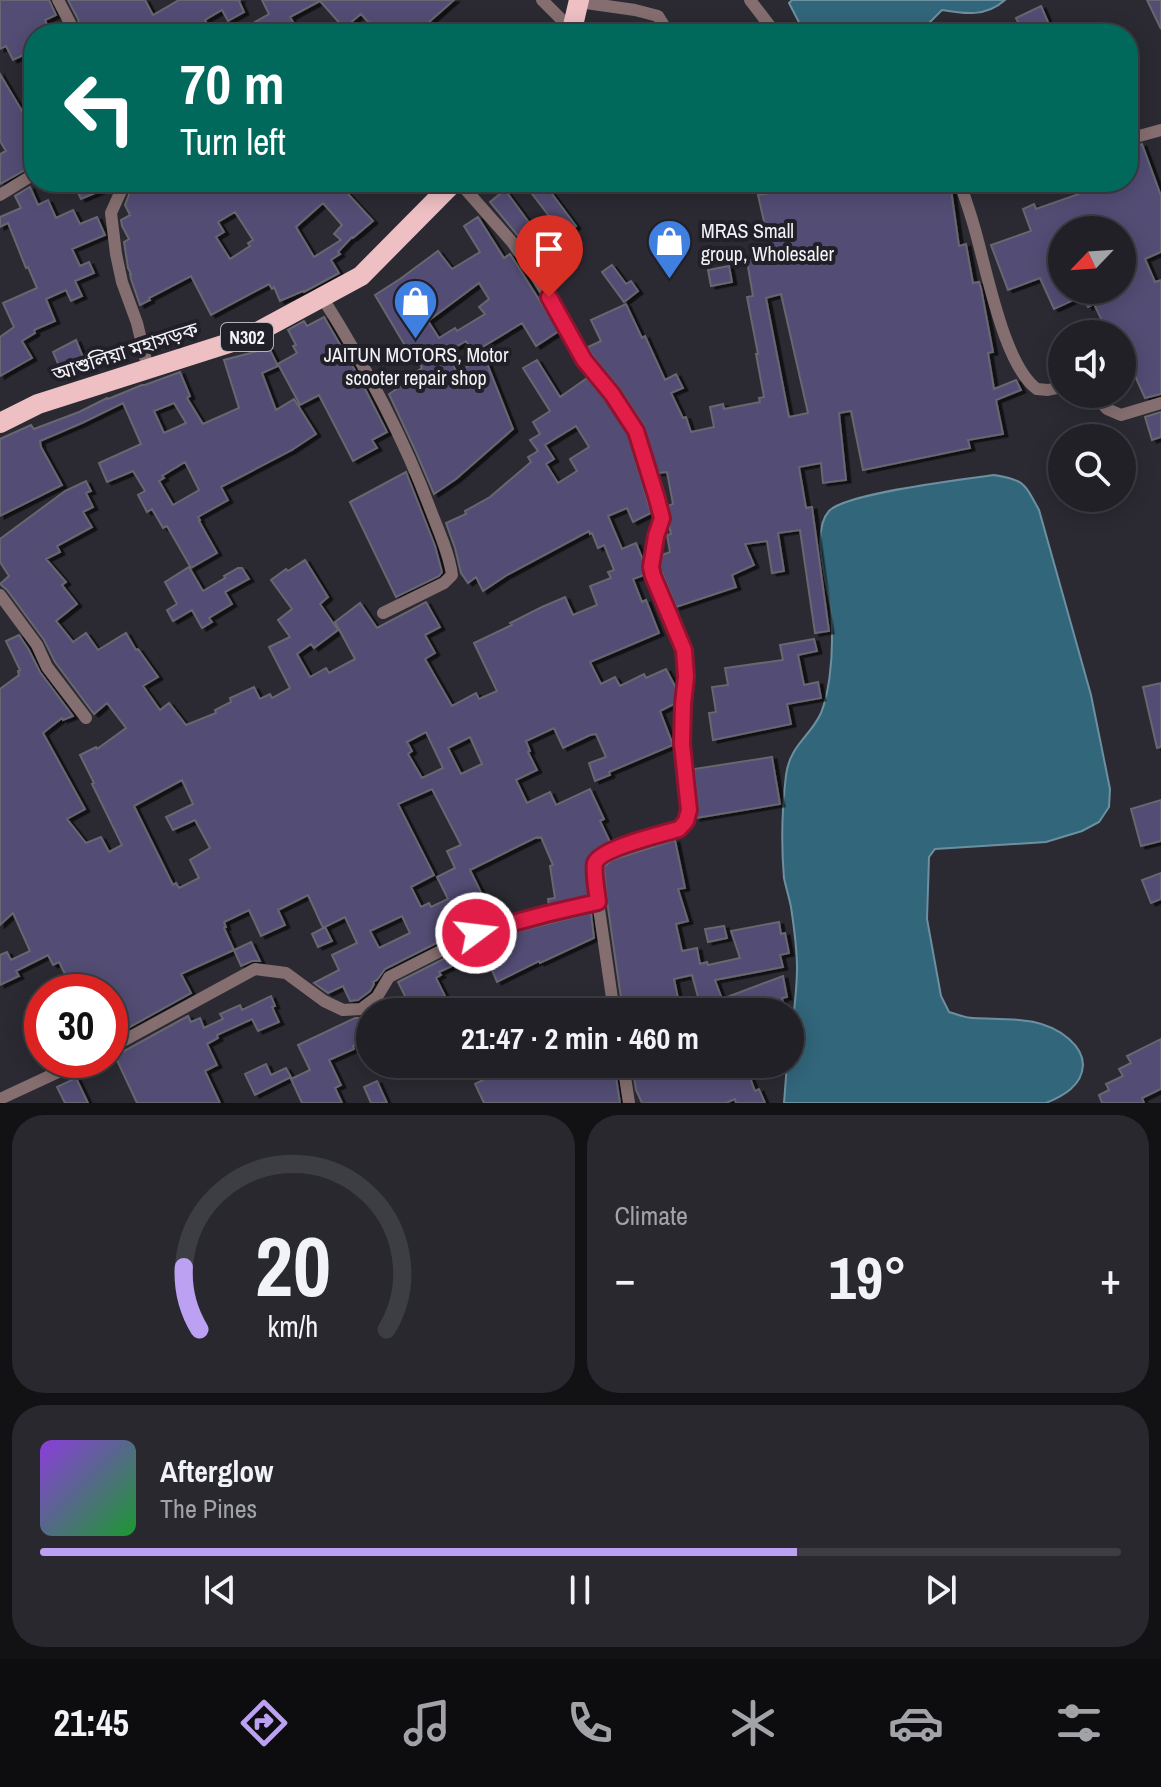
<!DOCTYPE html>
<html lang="en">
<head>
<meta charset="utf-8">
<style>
  :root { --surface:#202026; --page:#28282e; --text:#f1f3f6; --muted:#a2a3a7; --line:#3d3e43; --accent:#bca0f2 }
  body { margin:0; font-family:"Archivo Narrow","Noto Sans Bengali",sans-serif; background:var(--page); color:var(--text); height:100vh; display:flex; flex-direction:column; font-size:30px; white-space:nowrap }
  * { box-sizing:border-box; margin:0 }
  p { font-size:26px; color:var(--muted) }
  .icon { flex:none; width:44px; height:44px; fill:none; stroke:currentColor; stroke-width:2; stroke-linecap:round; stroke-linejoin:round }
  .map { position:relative; height:1103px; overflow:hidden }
  .details { display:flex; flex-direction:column; gap:12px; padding:12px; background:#121215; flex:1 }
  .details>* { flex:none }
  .hud { position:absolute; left:24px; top:24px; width:1114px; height:168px; border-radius:32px; box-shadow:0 4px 20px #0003,0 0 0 2px var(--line); background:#00695c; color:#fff; overflow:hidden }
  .needle { width:52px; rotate:245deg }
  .buttons { position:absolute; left:1048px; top:216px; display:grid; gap:16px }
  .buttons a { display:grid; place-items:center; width:88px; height:88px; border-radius:50%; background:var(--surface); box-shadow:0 4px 20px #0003,0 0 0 2px var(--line); font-size:40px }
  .speed { position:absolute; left:24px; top:974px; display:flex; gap:16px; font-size:40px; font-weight:700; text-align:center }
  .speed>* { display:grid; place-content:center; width:104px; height:104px; border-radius:50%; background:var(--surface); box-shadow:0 4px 20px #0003,0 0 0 2px var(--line); line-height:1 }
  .speed .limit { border:12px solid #d22; background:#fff; color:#111 }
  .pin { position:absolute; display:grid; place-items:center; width:68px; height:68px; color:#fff; margin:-82px -34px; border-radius:50% 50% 50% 0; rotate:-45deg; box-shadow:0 0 8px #0007 }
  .pin .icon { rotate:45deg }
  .me { position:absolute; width:88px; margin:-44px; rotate:75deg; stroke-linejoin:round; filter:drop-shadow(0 0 6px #0008) }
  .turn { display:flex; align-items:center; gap:28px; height:168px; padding:0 24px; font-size:36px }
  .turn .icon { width:104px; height:104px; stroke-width:2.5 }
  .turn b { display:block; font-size:56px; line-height:68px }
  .big { font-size:60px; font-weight:800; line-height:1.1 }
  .details .tile { flex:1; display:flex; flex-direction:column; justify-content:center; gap:12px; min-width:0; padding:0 28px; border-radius:32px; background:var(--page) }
  .details .dial { align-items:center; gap:0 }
  .dial svg { height:208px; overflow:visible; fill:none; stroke:var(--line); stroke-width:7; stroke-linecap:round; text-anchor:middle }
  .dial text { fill:var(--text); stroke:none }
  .song { display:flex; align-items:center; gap:24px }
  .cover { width:96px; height:96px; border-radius:12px; background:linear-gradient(135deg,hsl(270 70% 55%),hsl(130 70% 35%)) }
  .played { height:8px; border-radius:4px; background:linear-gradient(90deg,var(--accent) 70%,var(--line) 70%) }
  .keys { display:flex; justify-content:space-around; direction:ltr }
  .heat { display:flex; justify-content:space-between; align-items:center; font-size:44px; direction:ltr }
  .details .tiles { flex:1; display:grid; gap:12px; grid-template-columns:1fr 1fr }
  .tile:last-child { grid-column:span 2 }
  .trip { position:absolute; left:356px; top:998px; width:448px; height:80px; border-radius:40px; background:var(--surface); box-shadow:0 4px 20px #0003,0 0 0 2px var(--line); font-weight:800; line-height:80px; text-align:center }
  .menu { display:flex; height:128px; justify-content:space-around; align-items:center; background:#0d0d0f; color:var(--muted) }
  .menu .icon { width:56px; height:56px }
  .menu .selected { color:var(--accent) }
  .menu b { font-size:36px; color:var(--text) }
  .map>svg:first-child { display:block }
</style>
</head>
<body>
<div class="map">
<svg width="1161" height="1103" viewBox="0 0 1161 1103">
  <defs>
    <filter id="shadow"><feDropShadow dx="4.5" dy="2.5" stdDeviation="0" flood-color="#0009"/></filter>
  </defs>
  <rect width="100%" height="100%" fill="#2b2a32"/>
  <!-- water -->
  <path fill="#32667b" stroke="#6c90a0" stroke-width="2" d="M792,0H1005C986,17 965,14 942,10L918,34H805L789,3Z
    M994,475C1025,480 1024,483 1039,510L1091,695L1110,789L1109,807L1099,822L1082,831L1046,842L935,849L929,857L927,919L941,996L949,1012C957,1014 965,1018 973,1018C1006,1020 1042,1015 1069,1039C1077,1046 1083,1054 1083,1065C1082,1086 1063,1096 1046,1103H784L787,1064H790C790,1032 797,1000 797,968C797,948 794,927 791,907C789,897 786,888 784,878C781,844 782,809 786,775C790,745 810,737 821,713C829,693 832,662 832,641C832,631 832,621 831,611C828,585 810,532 829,511C846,493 965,479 994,475Z"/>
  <!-- building -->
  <path fill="#534d74" stroke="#67666f" stroke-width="2" fill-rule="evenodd" filter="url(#shadow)" d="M0,0H49L56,15L45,20L51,34H34V50L13,60L6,46L0,49Z
    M68,0H145L153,15L179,0H240L239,1L244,12L228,21L222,10L205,20L213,34H120L116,26L101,34H81L78,19Z
    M262,0H454L429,22L435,29L430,34H379L361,14L344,28L320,1L290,17L300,34H253L248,26L269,14Z
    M1147,0H1161V29Z
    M1041,6L1048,22L1023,33L1016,18Z
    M0,74L28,121L34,118V165L0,184V154L6,151L0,141Z
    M1142,144L1161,196V252L1145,259L1155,282L1161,280V394L1145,398L1122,347V334H1090L1105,327L1094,304L1088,307L1082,296L1054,309L1040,278L1008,290L991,245L1031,231L1023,209L1034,204L1036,209L1079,194L1074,182H1128V149ZM1062,230H1122V290H1062Z
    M73,182H115L114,185L81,199Z
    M134,182H337L373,221L353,238L352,237L338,252L340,254L331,260L339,273L304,292L303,291L280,301L274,287L272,289L269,284L211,315L191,276L149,298L150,300L140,305L131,279L130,274H131L128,268L124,242L129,239L122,226L121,220L130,215L125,205ZM323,203L342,225L334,234L341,240L314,257L296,227ZM235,212L253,240L248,243L250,246L230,259L216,237L224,232L218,222Z
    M523,182H543L576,226L534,258L519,237L490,202L505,190L536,232L552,220Z
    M838,182H903L904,188L950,182L959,246L966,244L973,283L979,282L981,288L993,352L988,353L994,389L1016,380L1021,390L996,400L1003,434L968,440L970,448L863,470L851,411L839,413L846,480L823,483L821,463L799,467L806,508L812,507L829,631L815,633L800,530L778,533L784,571L772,573L767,541L745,544L754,565L732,575L736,587L676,607L660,567L662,555L670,552L667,535L671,534L669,525L671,516L668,506L673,504L667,472L658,473L644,426L620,389L592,355L588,347L601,341L591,320L626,304L642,338L645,336L665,380L676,374L683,388L671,393L683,418L686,417L691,432L714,427L710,407L723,404L724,409L760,402L759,398L764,397L756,354H758L747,297L753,296L747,261L772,257L758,195ZM781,294L808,413L789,417L766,298Z
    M30,187L38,205L48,200L56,218L73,210L80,224L97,217L105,235L72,249L80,266L89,262L94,273L75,281L82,296L71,301L66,290L46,299L55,321L34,330L35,333L22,341L32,358L0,376V337L14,327L3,303L37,288L28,267L26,268L8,223L0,227V217L21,208L15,196Z
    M478,217L504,258L510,254L559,331L536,346L522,323L481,348L513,429L456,479L434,494L416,452L389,394L406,383L404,380L422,368L412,352L410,354L375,295L400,279L438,251L452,269L480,252L464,226ZM479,283L489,299L479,307L485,314L457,331L455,328L439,338L428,321ZM466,341L477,358L458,374L446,353Z
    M612,265L626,284L631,281L638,291L624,302L602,272Z
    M729,266L732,282L711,286L708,270Z
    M324,317L360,379L387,432L372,440L377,448L353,461L319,395L300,405L278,364L297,353L293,346L296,345L288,330L304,321L307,326Z
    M76,340L83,357L59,366L53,352Z
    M269,348L278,366L262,373L276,410L294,399L316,434L292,450L221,487L228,500L198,517L200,520L199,521L217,553L191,568L167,526L163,528L152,509L147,512L138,495L145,491L133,471L107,482L99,463L141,444L123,403L82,423L40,441L41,447L62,485L0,516V439L31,425L34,429L79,412L107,398L108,399L142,385H145L180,372L190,396L187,398L203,424L239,408L224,360ZM174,403L186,423L164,433L154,411ZM185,462L199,490L173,505L159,481L164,478L162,476Z
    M537,360L560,397L587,378L605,399L628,435L651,513L633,522L627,508L608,516L622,549L636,543L643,560L644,575L633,579L642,602L646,600L659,633L590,662L601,684L615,677L620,686L644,674L646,678L666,669L676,688L674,704L660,711L673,745L609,772L610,775L595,781L589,763L606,757L596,734L590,735L563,748L554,728L526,741L530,751L528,752L537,770L516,780L527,803L550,792L556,805L590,789L604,819L600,821L610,842L596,849L587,861L588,895L549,905L548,899L555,898L550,866L553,865L541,837L538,838L537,837L470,870L494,919L472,925L385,969L377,980L373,982L374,984L370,991L358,1000L350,1001L343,986L328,993L314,983L339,970L332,955L357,943L345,917L323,928L308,895L278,910L285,925L261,936L249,910L224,922L226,927L224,928L234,950L181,974L191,993L110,1038V992H74L59,962L53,965L48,955L16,971L19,976L0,985V955L7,952L11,960L30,951L13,913L0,925V689L19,675L18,671L20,670L6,641L19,635L29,650L40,672L73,716L63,720L62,718L43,733L85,809L67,819L86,843L101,837L109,852L122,845L92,784L94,783L80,755L96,747L97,749L126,728L107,703L94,714L55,662L44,640L7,590L0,584L9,576L0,562V539L65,491L86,481L91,491L86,493L93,507L83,512L92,527L57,546L60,552L46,559L66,582L62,585L77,604L56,621L73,642L86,633L98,650L126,633L136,650L138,649L158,677L143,686L160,710L169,703L186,725L216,713L215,710L231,702L230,698L254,687L260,699L270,694L272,698L290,688L269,647L290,637L278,620L292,609L271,580L286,569L288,571L305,560L328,597L320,604L338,630L314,648L311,644L297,654L310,677L326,668L329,673L355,659L335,622L360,603L377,628L426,602L440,627L425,635L435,653L425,659L452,706L476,693L479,699L497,691L474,643L512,625L510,623L542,607L565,597L573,615L597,605L590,586L611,578L608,572L614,570L604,545L598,548L592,533L590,534L589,531L507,575L483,591L476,577L468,583L461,573L455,548L446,523L466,514L465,511L490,497L531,462L528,457L538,451L530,440L540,434L533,422L550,411L523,368ZM576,426L589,447L570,459L577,471L558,483L546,464L554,459L545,445ZM426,732L443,768L422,778L408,754L412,751L407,742ZM470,737L482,764L461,774L448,748ZM182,780L193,804L166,817L173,830L195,820L210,848L190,860L199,878L179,888L176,883L173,885L134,806ZM432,789L461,845L447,851L455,868L437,877L448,899L431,907L429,903L421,907L411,887L434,875L398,804ZM402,916L410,933L379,948L370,931Z
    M1161,412V437L1152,440L1145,417Z
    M406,472L435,546L442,572L439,576L396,597L350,502Z
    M189,567L203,591L225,578L224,576L238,568H242L249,579L225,592L232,604L209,618L212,622L202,628L192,610L173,621L167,610L177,604L165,582Z
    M814,639L817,651L798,655L804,685L818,682L821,698L787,704L791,724L713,740L709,713L716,712L712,687L728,685L725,668L783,660L780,645Z
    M1161,683V747L1157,748L1143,687Z
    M772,757L780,804L696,818L698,809L694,769Z
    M1161,800V841L1141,846L1131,809Z
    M675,840L685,888L678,889L688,921L676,924L682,951L697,948L700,964L707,962L708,965L740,958L731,931L779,922L781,934L785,933L789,953L780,955L783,967L715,980L722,999L783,976L787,997L782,998L785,1012H623L607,901L604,867L612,860ZM692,975L698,997L679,1003L674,979Z
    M1161,873V899L1151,903L1142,880Z
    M591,913L594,938L540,963L539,961L497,982L484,951L439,972L441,975L436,978L448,1002L428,1012H372L383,1003L386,1008L406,998L398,982L479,941Z
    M724,926L727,938L708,942L705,929Z
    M325,927L332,941L318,947L312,934Z
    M251,942L260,961H252L241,966L234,950Z
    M271,996L275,1006L272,1007L279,1022L258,1031L252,1019L217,1035L218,1038L207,1044L217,1065L205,1071L220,1103H137L115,1056L188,1016L191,1022L200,1018L204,1028L223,1019L220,1014L240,1005L242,1010Z
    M370,1014V1038L353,1046L354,1049L329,1060L341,1085L335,1088L342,1103H302L291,1079L310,1070L298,1045L355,1018H362Z
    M1161,1039V1089L1142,1098L1144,1103H1102L1099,1095L1109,1090L1106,1084L1123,1076L1119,1069L1131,1063L1127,1056Z
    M266,1064L271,1075L286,1068L291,1077L255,1095L245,1074Z
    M514,1064L517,1071L531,1065L535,1074L557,1064H614L620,1103H484L475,1084Z
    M632,1064H639L643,1078L675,1064H745L755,1091L759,1089L765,1103H736L735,1099L726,1103H642L636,1090Z
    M76,1078L88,1103H65L57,1087Z
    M377,1081L387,1103H371L364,1087Z"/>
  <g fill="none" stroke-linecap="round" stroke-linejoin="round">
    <!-- minor -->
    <path stroke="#856e70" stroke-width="12" d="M58,0L70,23L72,34
      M542,0L573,31
      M750,0L776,34
      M579,2L635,10L658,16L669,34
      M1128,139L1161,130
      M125,182L111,213L116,254L122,282L137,323L148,369
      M459,182L512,242L537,278L561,316L584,360L612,394L636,431L657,499L662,518L656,536L651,567L653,576L684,650L686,677L683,704L682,744L689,810L686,821L679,829L608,852L601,856L595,865L598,902L614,1012
      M756,182H763
      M960,182C964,196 969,209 973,223C986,265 1003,365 1037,389L1048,390L1062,387
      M0,195L34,174
      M322,297C365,365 403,436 431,511C439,532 449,553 452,575L444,583L383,613
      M1093,394L1107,409L1121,415L1161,403
      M0,595L37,645L47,667L86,718
      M110,1048L255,969L286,973L324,1001L343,1010L361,1009L377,997L389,977L476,933L598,902
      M623,1064L629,1103
      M0,1099L84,1060"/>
    <!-- trunk -->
    <path stroke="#eec0c4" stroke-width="20" d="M571,34L579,0
      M0,423L38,404L248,337L361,276L454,182"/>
  </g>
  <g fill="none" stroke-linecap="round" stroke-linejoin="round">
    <defs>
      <path id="route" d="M476,933L546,914L598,902C597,892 593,871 595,863C601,848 662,834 679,829L686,821L689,810L682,744L683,704L686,677L684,650L653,576L651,567L656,536L662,518L657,499L636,431L612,394L584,360L549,297"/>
    </defs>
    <!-- route casing -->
    <use href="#route" stroke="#92132f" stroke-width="20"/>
    <!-- route -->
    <use href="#route" stroke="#e11d48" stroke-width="14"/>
  </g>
  <!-- icons -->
  <defs>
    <symbol id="shop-pin" viewBox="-11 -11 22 30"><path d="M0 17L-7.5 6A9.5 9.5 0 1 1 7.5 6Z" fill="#3f7fe0" stroke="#212028"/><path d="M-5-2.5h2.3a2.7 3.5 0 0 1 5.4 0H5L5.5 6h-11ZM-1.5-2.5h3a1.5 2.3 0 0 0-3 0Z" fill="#fff"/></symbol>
  </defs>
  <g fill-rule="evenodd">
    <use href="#shop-pin" x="644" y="216" width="51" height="69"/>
    <use href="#shop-pin" x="390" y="276" width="51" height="69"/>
  </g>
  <g text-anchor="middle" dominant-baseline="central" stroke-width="8" stroke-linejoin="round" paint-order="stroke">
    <!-- shield labels -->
    <rect fill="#212028" stroke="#b3b3b9" stroke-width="2" x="221" y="323" width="52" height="28" rx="6"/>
    <g font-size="18" font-weight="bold" fill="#f2f2f7">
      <text x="247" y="337">N302</text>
    </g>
    <!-- poi labels -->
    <g font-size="20" fill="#f2f2f7" stroke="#212028" text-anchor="start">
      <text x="701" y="230">MRAS Small<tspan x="701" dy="23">group, Wholesaler</tspan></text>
      <text x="416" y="354" text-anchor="middle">JAITUN MOTORS, Motor<tspan x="416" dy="23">scooter repair shop</tspan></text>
    </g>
    <!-- street labels -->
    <g font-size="20" fill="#f2f2f7" stroke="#212028">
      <text transform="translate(125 351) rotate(-18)">আশুলিয়া মহাসড়ক</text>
    </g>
  </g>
</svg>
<div class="buttons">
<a><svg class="needle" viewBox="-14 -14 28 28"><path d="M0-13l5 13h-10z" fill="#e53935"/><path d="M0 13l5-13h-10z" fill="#a2a3a7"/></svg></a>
<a><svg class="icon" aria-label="sound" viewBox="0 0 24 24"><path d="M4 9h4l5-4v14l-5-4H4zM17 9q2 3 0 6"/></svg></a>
<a><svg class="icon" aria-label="search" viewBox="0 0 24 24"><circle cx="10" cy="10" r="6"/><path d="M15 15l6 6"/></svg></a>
</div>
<div class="speed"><div class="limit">30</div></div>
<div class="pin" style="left:549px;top:297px;background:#d93025"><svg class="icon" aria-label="arrive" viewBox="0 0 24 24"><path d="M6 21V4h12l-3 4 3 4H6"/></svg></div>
<svg class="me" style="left:476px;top:933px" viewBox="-20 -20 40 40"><circle r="17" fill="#e11d48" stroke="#fff" stroke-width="3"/><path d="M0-11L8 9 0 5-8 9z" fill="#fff"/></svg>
<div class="trip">21:47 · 2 min · 460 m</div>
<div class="hud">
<div class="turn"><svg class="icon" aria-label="left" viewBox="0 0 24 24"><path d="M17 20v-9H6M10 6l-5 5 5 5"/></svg><div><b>70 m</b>Turn left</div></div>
</div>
</div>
<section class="details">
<div class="tiles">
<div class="tile dial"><svg viewBox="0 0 100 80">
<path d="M14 69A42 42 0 1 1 86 69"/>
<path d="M14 69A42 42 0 0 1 8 45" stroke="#bca0f2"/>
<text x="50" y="56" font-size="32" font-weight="700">20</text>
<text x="50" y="72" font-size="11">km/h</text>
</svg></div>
<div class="tile"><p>Climate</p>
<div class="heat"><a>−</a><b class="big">19°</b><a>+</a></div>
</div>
<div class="tile">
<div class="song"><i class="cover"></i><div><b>Afterglow</b><p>The Pines</p></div></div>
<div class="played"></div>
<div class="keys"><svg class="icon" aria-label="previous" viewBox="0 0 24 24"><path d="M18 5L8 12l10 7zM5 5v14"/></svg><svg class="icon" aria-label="pause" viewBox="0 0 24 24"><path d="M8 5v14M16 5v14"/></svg><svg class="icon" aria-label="next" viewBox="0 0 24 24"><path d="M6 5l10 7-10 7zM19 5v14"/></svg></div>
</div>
</div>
</section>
<nav class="menu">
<b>21:45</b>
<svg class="icon selected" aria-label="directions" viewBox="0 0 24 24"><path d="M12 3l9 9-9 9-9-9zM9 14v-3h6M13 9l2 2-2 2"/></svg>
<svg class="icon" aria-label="music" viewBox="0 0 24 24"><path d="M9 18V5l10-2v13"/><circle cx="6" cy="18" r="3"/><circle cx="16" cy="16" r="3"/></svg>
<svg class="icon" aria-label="phone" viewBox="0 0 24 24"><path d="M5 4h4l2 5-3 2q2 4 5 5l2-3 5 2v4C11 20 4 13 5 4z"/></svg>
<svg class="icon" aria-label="climate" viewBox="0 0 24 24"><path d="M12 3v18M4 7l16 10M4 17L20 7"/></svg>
<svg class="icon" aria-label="car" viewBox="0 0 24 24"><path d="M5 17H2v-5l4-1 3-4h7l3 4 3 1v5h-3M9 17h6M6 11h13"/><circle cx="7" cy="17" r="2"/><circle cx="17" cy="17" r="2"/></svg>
<svg class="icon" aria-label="filters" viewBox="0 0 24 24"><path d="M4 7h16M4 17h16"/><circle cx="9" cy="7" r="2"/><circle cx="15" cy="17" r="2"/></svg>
</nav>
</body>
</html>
